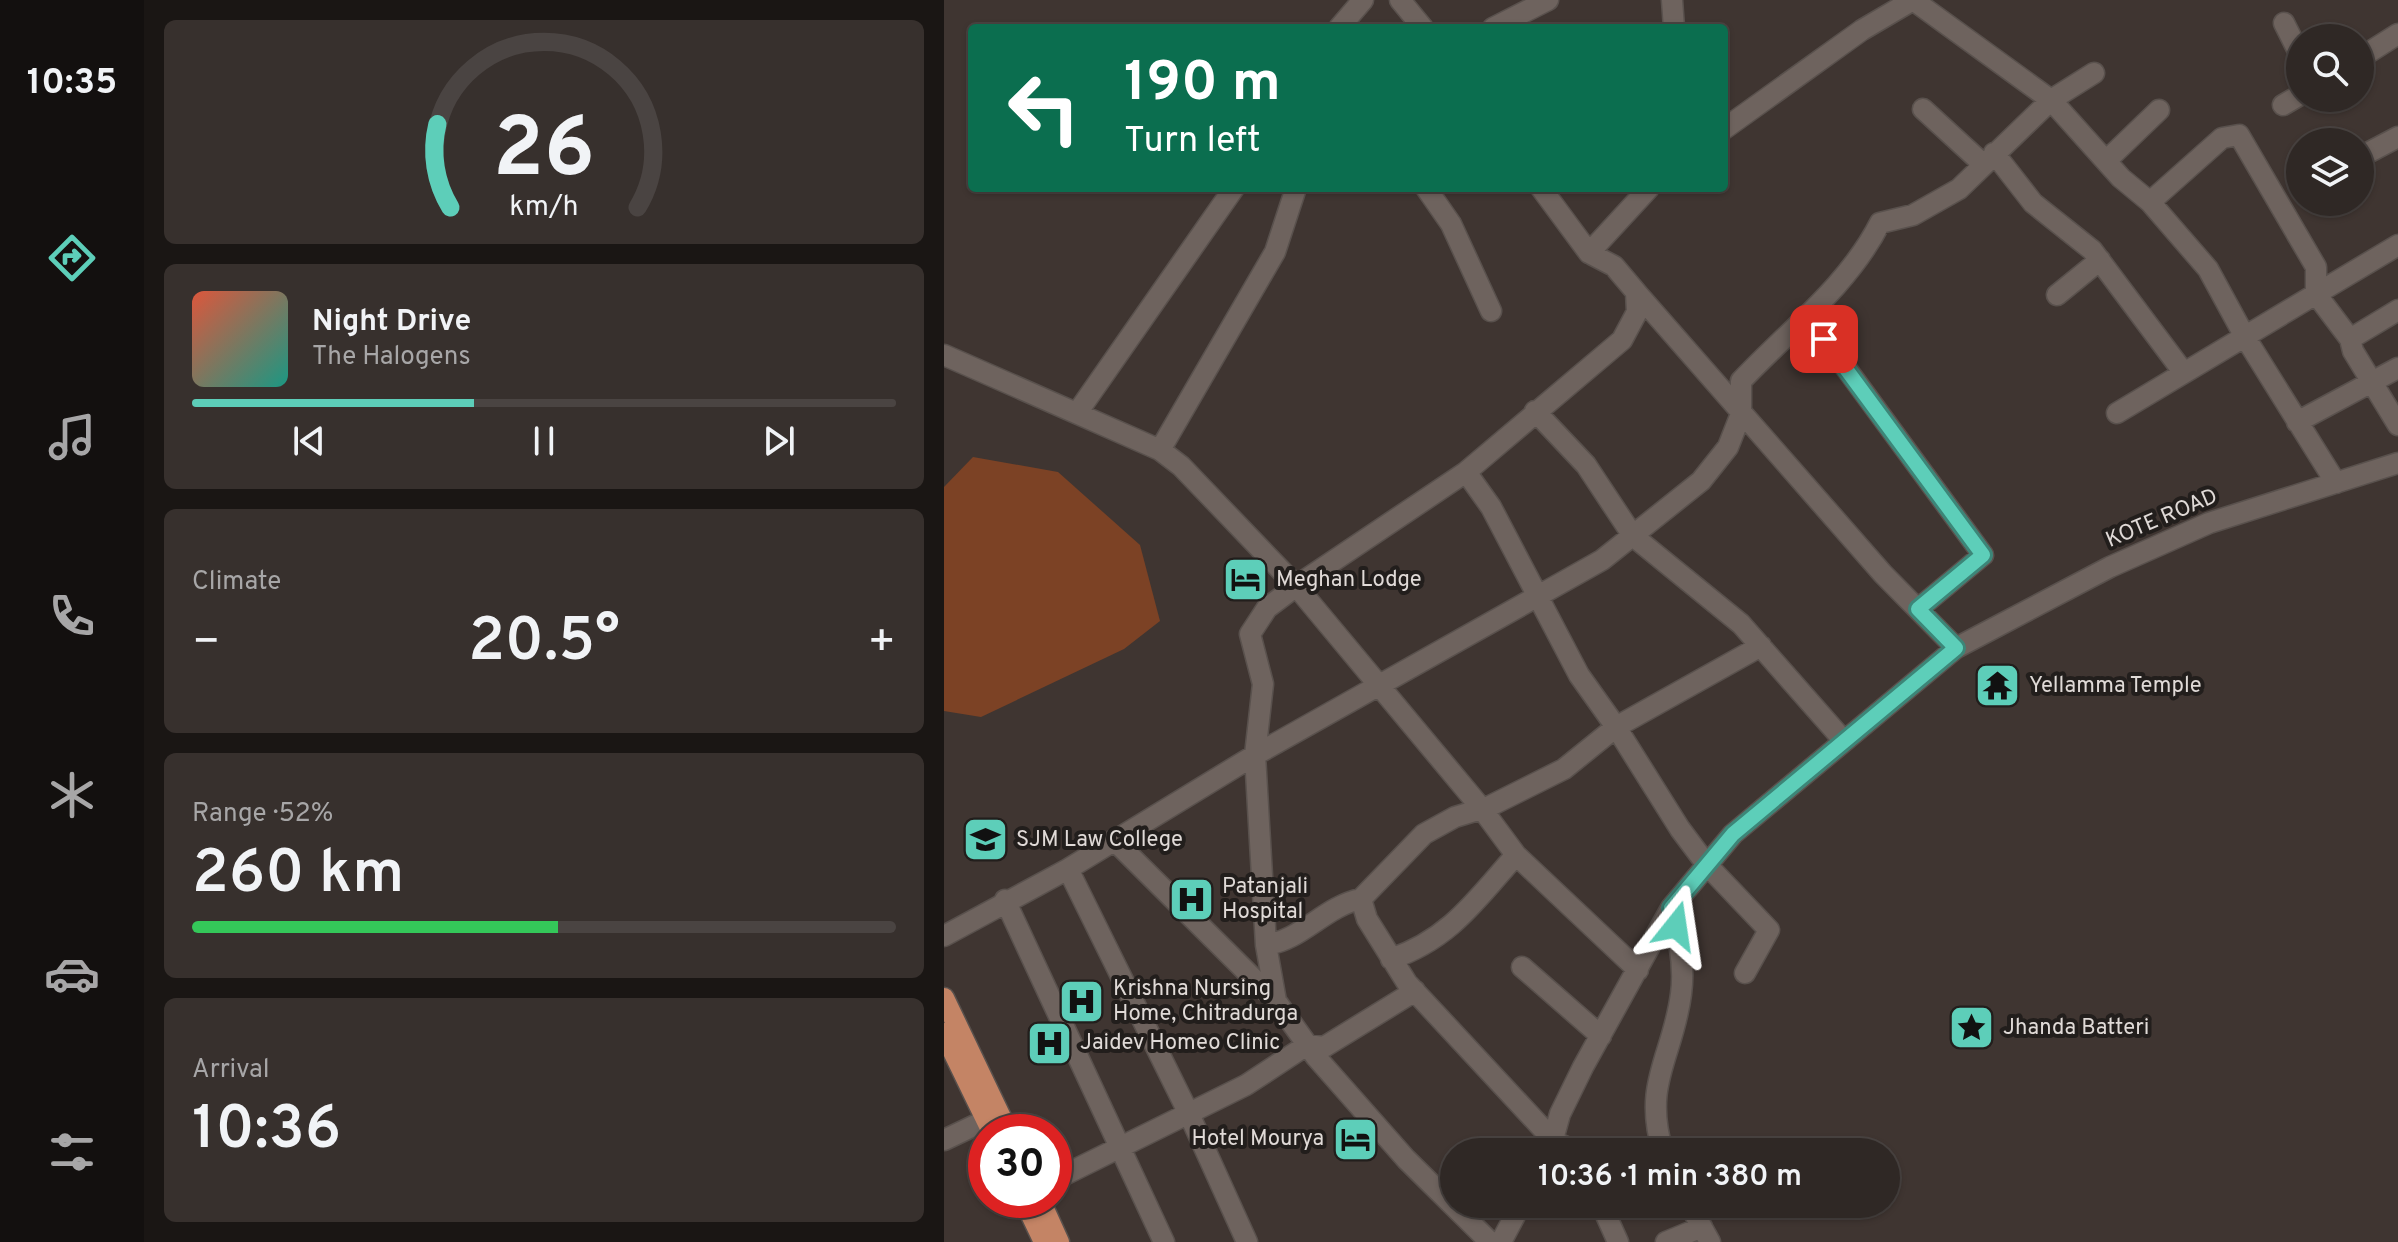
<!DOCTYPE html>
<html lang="en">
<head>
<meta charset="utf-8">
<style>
  :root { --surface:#2f2825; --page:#37302d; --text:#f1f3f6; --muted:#a7a6a7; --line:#4a4442; --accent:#5dceb9 }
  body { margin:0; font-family:Overpass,sans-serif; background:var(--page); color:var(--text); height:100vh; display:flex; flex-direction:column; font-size:30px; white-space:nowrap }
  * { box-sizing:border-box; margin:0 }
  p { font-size:26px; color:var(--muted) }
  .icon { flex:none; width:44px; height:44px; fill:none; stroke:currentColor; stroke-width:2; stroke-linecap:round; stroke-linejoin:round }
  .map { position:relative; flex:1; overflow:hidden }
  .panel { display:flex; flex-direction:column; gap:20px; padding:20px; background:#1a1614; width:800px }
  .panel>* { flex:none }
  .banner { position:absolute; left:24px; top:24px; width:760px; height:168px; border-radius:8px; box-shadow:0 2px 6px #0004,0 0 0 2px var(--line); background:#0b6e4f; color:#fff; overflow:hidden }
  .buttons { position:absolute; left:1342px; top:24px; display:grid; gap:16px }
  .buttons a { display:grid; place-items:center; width:88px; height:88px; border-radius:50%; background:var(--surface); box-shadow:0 2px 6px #0004,0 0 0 2px var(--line); font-size:40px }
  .speed { position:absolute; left:24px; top:1114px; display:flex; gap:16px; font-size:40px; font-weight:700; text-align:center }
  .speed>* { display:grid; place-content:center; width:104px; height:104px; border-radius:50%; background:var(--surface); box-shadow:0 2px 6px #0004,0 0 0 2px var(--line); line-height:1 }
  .speed .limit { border:12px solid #d22; background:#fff; color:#111 }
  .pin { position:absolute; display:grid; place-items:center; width:68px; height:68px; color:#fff; margin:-34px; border-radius:16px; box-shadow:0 4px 12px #0006 }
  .me { position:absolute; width:88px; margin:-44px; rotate:15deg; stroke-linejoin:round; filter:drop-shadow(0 0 6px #0008) }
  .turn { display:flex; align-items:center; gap:28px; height:168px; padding:0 24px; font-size:36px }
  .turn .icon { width:104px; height:104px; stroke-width:2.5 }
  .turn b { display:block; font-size:56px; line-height:68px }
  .big { font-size:60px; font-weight:600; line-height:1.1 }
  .panel .tile { flex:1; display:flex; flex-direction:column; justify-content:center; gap:12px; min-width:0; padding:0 28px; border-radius:12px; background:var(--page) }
  .panel .dial { align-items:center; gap:0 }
  .dial svg { height:208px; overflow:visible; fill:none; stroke:var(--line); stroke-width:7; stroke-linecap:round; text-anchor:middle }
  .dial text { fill:var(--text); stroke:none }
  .song { display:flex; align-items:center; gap:24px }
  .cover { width:96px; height:96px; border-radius:12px; background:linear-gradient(135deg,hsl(10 70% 55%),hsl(170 70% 35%)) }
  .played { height:8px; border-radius:4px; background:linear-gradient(90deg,var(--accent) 40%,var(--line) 40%) }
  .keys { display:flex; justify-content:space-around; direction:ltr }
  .heat { display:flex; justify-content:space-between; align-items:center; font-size:44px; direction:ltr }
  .charge { height:12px; border-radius:6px; background:linear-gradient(90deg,#34c759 52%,var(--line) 0) }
  .trip { position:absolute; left:496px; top:1138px; width:460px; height:80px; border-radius:40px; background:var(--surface); box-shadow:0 2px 6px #0004,0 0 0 2px var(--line); font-weight:600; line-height:80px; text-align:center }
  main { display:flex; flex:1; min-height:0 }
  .tab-bar { display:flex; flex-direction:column; width:144px; justify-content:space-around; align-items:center; background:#13100f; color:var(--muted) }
  .tab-bar .icon { width:56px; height:56px }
  .tab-bar .current { color:var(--accent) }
  .tab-bar b { font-size:36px; color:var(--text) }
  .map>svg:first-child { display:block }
</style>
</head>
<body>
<main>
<nav class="tab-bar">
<b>10:35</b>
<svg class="icon current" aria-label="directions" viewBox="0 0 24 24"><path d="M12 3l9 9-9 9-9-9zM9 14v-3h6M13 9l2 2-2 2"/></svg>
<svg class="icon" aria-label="music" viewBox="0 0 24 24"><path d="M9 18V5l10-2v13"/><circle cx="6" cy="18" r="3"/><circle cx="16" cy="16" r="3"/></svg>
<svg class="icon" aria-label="phone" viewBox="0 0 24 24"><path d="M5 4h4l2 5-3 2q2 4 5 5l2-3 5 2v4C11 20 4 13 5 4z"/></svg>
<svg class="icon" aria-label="climate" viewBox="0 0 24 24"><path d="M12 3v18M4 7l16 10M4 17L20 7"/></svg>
<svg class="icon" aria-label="car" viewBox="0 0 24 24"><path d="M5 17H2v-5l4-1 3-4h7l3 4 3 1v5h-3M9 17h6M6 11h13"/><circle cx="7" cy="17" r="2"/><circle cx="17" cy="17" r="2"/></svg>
<svg class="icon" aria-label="filters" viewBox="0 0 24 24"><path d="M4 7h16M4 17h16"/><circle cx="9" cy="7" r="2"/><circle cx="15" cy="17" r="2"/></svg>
</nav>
<section class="panel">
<div class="tile dial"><svg viewBox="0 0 100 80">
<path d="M14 69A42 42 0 1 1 86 69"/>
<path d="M14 69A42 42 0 0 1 9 37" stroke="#5dceb9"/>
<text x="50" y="56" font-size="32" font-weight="700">26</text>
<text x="50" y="72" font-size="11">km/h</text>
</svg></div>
<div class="tile">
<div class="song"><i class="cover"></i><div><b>Night Drive</b><p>The Halogens</p></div></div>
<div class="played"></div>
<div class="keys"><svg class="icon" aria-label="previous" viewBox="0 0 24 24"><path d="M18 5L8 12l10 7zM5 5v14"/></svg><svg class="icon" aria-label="pause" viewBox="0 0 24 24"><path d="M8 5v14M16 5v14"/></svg><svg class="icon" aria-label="next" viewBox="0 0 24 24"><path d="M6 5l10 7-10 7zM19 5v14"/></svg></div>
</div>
<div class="tile"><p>Climate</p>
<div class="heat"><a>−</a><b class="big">20.5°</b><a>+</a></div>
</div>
<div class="tile"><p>Range · 52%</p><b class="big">260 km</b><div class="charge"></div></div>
<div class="tile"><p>Arrival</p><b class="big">10:36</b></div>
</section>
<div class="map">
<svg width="1454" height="1242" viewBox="0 0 1454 1242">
  <rect width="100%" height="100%" fill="#3f3531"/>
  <!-- green -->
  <path fill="#7c4225" d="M29,457L114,472L196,545L216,621L180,649L37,717L0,711V487Z"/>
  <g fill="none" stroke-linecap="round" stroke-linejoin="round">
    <defs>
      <path id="minor" d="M456,0L479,28
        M728,0L730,28
        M969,0L1107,100L1177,178L1206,202L1264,269L1301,337L1392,483
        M1340,23L1356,55
        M395,28L419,0
        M549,28L604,0
        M1416,58L1454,34
        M1339,105L1356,95
        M979,109L1039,164
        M780,129L918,30L969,0
        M1050,153L1089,203L1148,250L1240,373
        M1416,157L1454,137
        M1162,161L1215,110
        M482,188L507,224L547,311
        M597,188L645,253L670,266L692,292L693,312L678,340L522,472L547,507L635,675L672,727L620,769L544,807L511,817L480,834L417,899L423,919L463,983L611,1142L634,1152
        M1206,202L1278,138L1295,135L1372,267V294L1406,339L1409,351L1454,425
        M645,253L705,188
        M692,292L939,574L1012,648
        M1113,295L1156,260
        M863,315L1039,555L974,609
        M1406,339L1454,310
        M0,355L216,450L237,466L353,587L538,809L572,855L694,970
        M591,411L642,465L689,536L797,624L900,741
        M133,413L290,188
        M1173,413L1454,245
        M1353,422L1454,368
        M216,450L331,252L352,188
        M522,472L355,584L323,608L306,634L319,684L311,755L322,945L332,1001L372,1057L462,1159L546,1242
        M170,840L332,1001
        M124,869L245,1114L303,1242
        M61,900L220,1242
        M0,936L124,869L311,755L658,560L757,481L784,447L797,414V381C845,330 904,286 936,223L969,215L1015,189L1107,100L1150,73
        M322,945C358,940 381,906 417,899
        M447,959C506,939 532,900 572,855
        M578,967L657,1036
        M801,973L825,930L763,865L736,829L672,727L817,646
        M0,1140L42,1120
        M606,1150L616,1114L639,1067L727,908L789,834L1012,648L1166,567L1265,523L1454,463
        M719,1152C698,1083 729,1057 737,994C741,965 735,936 727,908
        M110,1180L302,1085L363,1045L380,1047L471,991
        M657,1204L674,1242
        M745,1204L766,1242
        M557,1242L577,1204
        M722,1242L758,1227"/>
      <path id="major" d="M0,998L64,1132
        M0,1033L48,1132
        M80,1200L100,1242
        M96,1200L115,1242"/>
    </defs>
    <!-- minor casing -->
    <use href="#minor" stroke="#59514d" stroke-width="23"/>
    <!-- major casing -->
    <use href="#major" stroke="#59514d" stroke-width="23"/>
    <!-- minor -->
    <use href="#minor" stroke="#6e635e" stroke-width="20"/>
    <!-- major -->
    <use href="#major" stroke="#c48465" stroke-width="20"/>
  </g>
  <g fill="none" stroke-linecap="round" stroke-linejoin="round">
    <defs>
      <path id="route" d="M732,926L727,908L789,834L1012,648L974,609L1039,555L880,339"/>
    </defs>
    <!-- route casing -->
    <use href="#route" stroke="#3c8678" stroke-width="20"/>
    <!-- route -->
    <use href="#route" stroke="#5dceb9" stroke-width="14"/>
  </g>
  <!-- icons -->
  <defs>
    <symbol id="hotel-square" viewBox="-11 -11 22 22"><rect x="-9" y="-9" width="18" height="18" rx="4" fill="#5dceb9" stroke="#221e1c"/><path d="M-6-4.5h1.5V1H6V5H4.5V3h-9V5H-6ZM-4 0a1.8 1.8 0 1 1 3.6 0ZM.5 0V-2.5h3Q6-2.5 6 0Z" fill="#111"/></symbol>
    <symbol id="temple-square" viewBox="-11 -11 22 22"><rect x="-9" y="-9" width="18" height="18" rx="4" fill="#5dceb9" stroke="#221e1c"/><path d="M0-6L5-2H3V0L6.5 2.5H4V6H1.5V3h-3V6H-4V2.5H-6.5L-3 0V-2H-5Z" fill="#111"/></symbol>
    <symbol id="university-square" viewBox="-11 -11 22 22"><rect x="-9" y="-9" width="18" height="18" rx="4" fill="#5dceb9" stroke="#221e1c"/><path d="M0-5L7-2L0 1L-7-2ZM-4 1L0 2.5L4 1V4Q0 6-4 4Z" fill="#111"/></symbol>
    <symbol id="hospital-square" viewBox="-11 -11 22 22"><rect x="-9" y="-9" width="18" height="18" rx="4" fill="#5dceb9" stroke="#221e1c"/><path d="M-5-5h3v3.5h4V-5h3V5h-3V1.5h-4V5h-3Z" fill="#111"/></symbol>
    <symbol id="sight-square" viewBox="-11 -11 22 22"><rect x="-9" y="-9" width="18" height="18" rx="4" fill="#5dceb9" stroke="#221e1c"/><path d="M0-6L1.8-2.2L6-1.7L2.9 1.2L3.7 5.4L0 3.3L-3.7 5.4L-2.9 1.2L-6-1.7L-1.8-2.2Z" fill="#111"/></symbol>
  </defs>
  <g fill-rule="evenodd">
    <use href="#hotel-square" x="276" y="554" width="51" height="51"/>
    <use href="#temple-square" x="1028" y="660" width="51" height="51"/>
    <use href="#university-square" x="16" y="814" width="51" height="51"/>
    <use href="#hospital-square" x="222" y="874" width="51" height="51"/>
    <use href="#hospital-square" x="112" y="976" width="51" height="51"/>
    <use href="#sight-square" x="1002" y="1002" width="51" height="51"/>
    <use href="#hospital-square" x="80" y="1018" width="51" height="51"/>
    <use href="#hotel-square" x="386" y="1114" width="51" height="51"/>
  </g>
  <g text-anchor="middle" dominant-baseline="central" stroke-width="8" stroke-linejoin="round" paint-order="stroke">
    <!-- street labels -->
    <g font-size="22" fill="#e0dad7" stroke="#221e1c">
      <text transform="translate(1218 519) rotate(-23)">KOTE ROAD</text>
    </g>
    <!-- poi labels -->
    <g font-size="22" fill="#e0dad7" stroke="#221e1c" text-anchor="start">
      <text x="332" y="580">Meghan Lodge</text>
      <text x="1085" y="686">Yellamma Temple</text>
      <text x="72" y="840">SJM Law College</text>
      <text x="278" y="887">Patanjali<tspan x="278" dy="25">Hospital</tspan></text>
      <text x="169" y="989">Krishna Nursing<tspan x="169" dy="25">Home, Chitradurga</tspan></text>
      <text x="1059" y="1028">Jhanda Batteri</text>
      <text x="136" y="1043">Jaidev Homeo Clinic</text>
      <text x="380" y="1139" text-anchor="end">Hotel Mourya</text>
    </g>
  </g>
</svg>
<div class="buttons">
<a><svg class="icon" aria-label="search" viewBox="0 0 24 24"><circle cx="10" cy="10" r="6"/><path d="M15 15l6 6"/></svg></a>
<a><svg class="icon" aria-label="layers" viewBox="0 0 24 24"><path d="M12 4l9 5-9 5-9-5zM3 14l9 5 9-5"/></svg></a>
</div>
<div class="speed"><div class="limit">30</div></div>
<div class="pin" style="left:880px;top:339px;background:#d93025"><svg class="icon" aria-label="arrive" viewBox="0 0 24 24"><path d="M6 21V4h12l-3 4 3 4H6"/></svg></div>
<svg class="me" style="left:732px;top:926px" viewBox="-20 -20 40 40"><path d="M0-17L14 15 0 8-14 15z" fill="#5dceb9" stroke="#fff" stroke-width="4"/></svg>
<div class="trip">10:36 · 1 min · 380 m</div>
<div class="banner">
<div class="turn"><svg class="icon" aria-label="left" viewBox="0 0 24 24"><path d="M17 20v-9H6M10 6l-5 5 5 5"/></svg><div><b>190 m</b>Turn left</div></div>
</div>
</div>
</main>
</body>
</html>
